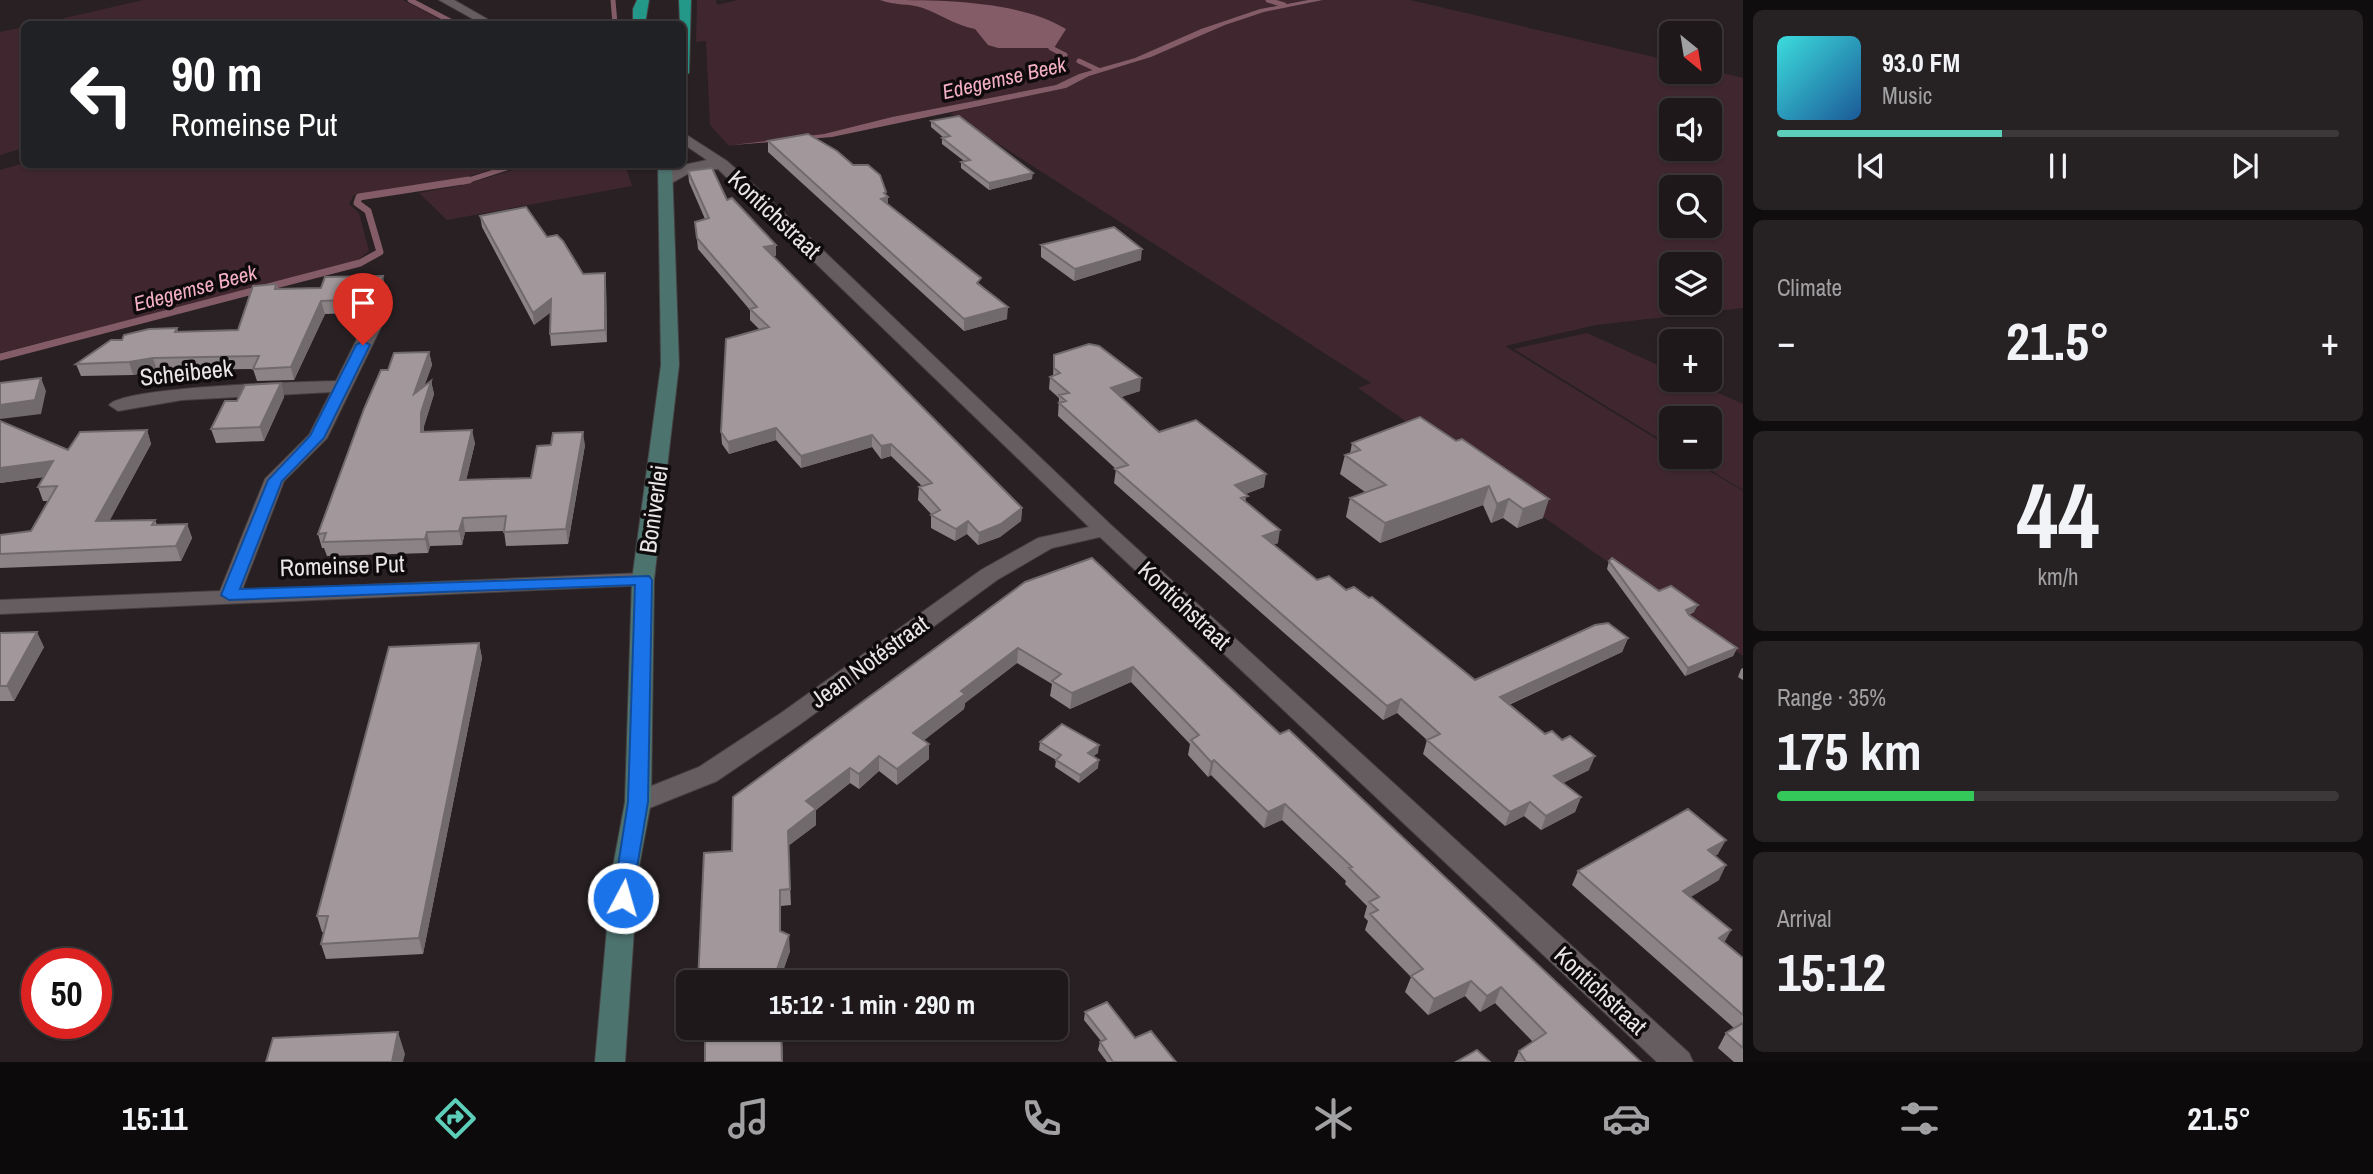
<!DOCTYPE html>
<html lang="en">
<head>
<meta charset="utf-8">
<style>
  :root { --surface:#1e181a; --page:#262123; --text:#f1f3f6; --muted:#a1a0a2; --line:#3c3739; --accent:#5dceb9 }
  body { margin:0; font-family:"Archivo Narrow",sans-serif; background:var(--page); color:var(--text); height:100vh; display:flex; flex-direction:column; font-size:26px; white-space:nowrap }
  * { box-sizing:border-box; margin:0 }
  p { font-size:23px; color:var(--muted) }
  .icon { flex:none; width:38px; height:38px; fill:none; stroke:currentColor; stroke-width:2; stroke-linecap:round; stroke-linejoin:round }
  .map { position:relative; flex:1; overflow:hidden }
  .drawer { display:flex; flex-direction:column; gap:10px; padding:10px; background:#100d0e; width:630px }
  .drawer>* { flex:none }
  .hud { position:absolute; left:21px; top:21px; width:665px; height:147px; border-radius:10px; box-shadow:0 2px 5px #0004,0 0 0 2px var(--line); background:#202124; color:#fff; overflow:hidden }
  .needle { width:46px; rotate:150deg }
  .buttons { position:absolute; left:1659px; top:21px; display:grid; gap:14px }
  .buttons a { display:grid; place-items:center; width:63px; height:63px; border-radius:10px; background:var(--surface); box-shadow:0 2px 5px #0004,0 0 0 2px var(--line); font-size:35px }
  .speed { position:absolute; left:21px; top:948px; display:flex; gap:14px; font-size:35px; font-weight:700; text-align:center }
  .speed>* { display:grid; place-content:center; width:91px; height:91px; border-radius:50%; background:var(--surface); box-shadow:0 2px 5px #0004,0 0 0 2px var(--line); line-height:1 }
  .speed .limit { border:10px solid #d22; background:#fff; color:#111 }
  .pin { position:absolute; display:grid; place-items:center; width:60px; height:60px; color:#fff; margin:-72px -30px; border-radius:50% 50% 50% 0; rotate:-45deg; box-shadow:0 0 7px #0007 }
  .pin .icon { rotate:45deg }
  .me { position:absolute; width:77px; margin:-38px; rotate:6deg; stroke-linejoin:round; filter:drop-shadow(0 0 5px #0008) }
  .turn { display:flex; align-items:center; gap:24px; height:147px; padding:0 35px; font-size:32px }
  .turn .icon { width:91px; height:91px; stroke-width:2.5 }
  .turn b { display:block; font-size:49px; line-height:60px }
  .big { font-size:52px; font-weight:700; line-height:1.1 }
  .drawer .tile { flex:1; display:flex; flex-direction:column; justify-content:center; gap:10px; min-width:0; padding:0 24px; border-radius:10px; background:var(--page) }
  .drawer .dial { align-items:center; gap:0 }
  .dial b { font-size:91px; line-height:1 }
  .song { display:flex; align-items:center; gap:21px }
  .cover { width:84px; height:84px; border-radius:10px; background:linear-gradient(135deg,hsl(180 70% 55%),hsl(210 70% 35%)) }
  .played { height:7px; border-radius:4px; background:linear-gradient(90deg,var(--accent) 40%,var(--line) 40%) }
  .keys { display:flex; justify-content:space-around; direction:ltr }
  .heat { display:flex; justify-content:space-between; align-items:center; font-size:38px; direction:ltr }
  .charge { height:10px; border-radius:5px; background:linear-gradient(90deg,#34c759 35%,var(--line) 0) }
  .trip { position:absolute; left:676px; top:970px; width:392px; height:70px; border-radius:10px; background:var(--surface); box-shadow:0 2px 5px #0004,0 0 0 2px var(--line); font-weight:700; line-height:70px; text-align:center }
  .tab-bar { display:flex; height:112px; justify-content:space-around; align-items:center; background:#0c0a0a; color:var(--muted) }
  .tab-bar .icon { width:49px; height:49px }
  .tab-bar .selected { color:var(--accent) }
  .tab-bar b { font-size:32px; color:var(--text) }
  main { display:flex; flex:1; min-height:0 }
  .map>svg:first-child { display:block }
</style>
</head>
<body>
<main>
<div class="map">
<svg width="1743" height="1062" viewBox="0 0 1743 1062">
  <rect width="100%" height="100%" fill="#282023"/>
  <!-- green -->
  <path fill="#40272f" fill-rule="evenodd" d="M143,0H403L449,24H39Z
    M697,0H716L717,5L738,0H1308L1260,9L1201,29L1135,58L1079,74L1056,85L892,117L824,134L729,146L710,125L706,41L696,42Z
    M1323,0H1410L1671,61V72L1710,70L1743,78V308L1596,325L1505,346L1671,448V457H1686L1743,491V656L1358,388L1371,383L950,113L1066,88L1089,76L1151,57L1225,25L1264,12ZM1671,110H1710V149H1671ZM1671,187H1710V226H1671ZM1671,264H1710V303H1671Z
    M24,27V148L0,155V32Z
    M24,163V164L506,165L459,179L354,195L349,204L359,213L369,251L355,262L0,353V170Z
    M533,164L625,165L632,186L447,220L419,193L463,185Z
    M1587,333L1671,371V380H1690L1743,404V490L1689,457H1710V418H1671V446L1514,349Z"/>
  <!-- water -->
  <path fill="#835c68" d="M880,0C940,0 1018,0 1066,29L1054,48H998L988,45L975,29C955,25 942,15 923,8C909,3 895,6 880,0Z
    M1308,0H1323L1264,12L1225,25L1151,57L1089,76L1066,88L832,137L733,145L824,134L892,117L1056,85L1079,74L1135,58L1201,29L1260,9Z"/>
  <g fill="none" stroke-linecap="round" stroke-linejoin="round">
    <!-- stream-far1 -->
    <path stroke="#835c68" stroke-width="5" d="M410,0L454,23
      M613,0L615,24
      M1268,0L1284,5
      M1051,48L1065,55
      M1079,61L1098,70
      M463,182L519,164"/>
    <!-- stream -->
    <path stroke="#835c68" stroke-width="7" d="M0,357L360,263L380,252L368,211L357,203L359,197L469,180"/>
    <defs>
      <path id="minor" d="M439,0H454L496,24H482Z
        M682,132L727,161L766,196L1111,525L1689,1053L1693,1062H1657L1100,537L1052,548L997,580L799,725L717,781L647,809L638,812L629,809L625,802L629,795L699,767L781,713L981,570L1038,538L1089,527L718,169L693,171L670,184H660V178L679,166L707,160L682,143Z
        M373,320L382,325L327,438L284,481L242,590L643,573L654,580L651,585L0,614V600L220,591L265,479L309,435L331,392L182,400L118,411L109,405C124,386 303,382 336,381L364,325Z"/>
      <path id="secondary" d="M658,164H672L679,365L654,580L651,802L638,872L625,1062H595L612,872L625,802L632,580L661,365Z"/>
      <path id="trunk" d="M637,0H649L645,24H633V9Z
        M679,0H691L689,73L682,77Z"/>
    </defs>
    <!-- minor casing -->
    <use href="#minor" stroke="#453f40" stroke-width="2"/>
    <!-- secondary casing -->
    <use href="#secondary" stroke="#453f40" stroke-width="2"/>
    <!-- trunk casing -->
    <use href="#trunk" stroke="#453f40" stroke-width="2"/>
    <!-- minor -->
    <use href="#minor" fill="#665d60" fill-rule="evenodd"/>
    <!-- secondary -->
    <use href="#secondary" fill="#4d736f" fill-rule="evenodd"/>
    <!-- trunk -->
    <use href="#trunk" fill="#239888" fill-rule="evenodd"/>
  </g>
  <!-- wall -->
  <path fill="#8b8385" d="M931,121L1032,179L989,190L961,168V162L964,161L942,144V138H944L931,127Z
    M768,141L853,165L886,192V196L888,197V205L981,285L1007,319L964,331L768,152Z
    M688,171L727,200L776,245V256H773L1022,508L1021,521L1000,537L978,545L967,534L955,541L931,528V515H932L918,500L919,487L922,486L891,456L881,459L872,447L801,468L776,440L729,454L722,444L721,432L760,330L750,320V310L698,249L695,222L705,219L689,182Z
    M480,216L547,237L583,274L605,273L606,284L607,342L551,346L550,334L551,312L534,325L482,227Z
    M1041,245L1141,260L1074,281L1041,257Z
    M276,284L278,289L385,288L377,312L325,314L294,380L257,381L253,369L157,370L133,375L81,376L76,364L122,340L177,328L178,332L238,330Z
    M429,352L432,365L424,386L431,381L434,394L424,426V431L475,443L466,480L531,478L585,445L568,544L506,546L504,531L465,532L462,545L430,546L428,553L327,556L324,548H322L318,534L388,370Z
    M1054,355L1140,391L1121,397L1159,432L1264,487L1245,494L1246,503L1278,543L1273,545L1317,580L1346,590L1475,680L1628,638L1622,652L1509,705L1589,770L1563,783L1581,797L1575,812L1541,830L1524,816L1505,826L1423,754L1427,740L1397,713L1383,720L1114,483L1116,469L1058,416L1059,398L1049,389L1050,377L1053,376Z
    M281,383L284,397L264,441L216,443L211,429L237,401Z
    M1420,417L1543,518L1517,528L1503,518L1491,523L1483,505L1380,543L1346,517L1350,498L1365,492L1340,474L1345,455L1350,454L1352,443Z
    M0,421L68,450L147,430L151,444L109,521L155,520L157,525L187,524L192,538L181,561L0,568V535L31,531L49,501H43L38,487L44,477L0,483Z
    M1609,561L1694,612L1689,615L1737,648L1733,656L1685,676L1607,569Z
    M1025,582L1280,734L1641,1062H1514L1519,1051L1533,1042L1495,1003L1480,1012L1465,996L1428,1015L1405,992L1411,977L1365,930L1368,921L1364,917L1367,906L1345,884L1346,881L1282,820L1264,828L1211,775L1208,777L1188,755L1190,744L1131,682L1070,709L1050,696L1052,684L1017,663L965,703L964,709L924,740L929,744V759L897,785L879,771L859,789L850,783L816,810V825L788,846L791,905L781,906V932L790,951L782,974L698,982L732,851Z
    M0,633L44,647L14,701H0Z
    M479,643L482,658L423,954L326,959L321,944L324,932H322L317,916Z
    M1743,668V680L1738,677L1741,669Z
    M1040,742L1098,753L1093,756L1098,768L1079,783L1055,767L1056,760L1039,750Z
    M1718,854L1715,856L1719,880L1690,897L1731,930L1724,942L1743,958V1062H1734L1718,1048L1726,1033L1734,1028L1572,885L1578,871Z
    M1085,1012L1135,1038L1176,1062H1107L1098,1050L1100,1042L1101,1041L1084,1020Z
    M705,1027H808V1037L782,1038L783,1062H705Z"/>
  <!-- shaded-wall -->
  <path fill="#716a6c" d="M1033,173L1032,179L989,190V183Z
    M886,192V198L888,197V209L881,199L884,193Z
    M776,245V256L764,258V247Z
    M1142,249L1141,260L1074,281L1075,269Z
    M605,273L606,284L607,342L605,330Z
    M383,276L385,288L377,312L375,299Z
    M551,299L553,310L534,325L533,313Z
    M321,301L325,314L294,380L291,367Z
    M1008,307L1007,319L964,331V319Z
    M429,352L432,365L417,407L414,394Z
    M153,358L157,370L133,375L129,362Z
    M41,378L46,391L41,414L0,419V405Z
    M1141,378L1140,391L1109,401L1111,388Z
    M431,381L434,394L424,426V445L421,432V413Z
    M281,383L284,397L264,441L260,427Z
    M776,428V440L729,454L728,442Z
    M147,430L151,444L102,535L96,521Z
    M472,430L475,443L463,494L460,480Z
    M583,432L585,445L568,544L566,529Z
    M872,435V447L801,468V456Z
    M891,444V456L881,459V446Z
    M53,461L59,475L0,483V468Z
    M1266,474L1264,487L1233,499L1235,485Z
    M1489,486L1483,505L1380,543L1385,523Z
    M1509,499L1503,518L1491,523L1497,504Z
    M1549,499L1543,518L1517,528L1523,509Z
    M1022,508L1021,521L1000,537L978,545L979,533Z
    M463,518L465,532L462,545L459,531Z
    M968,521L967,534L955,541L956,529Z
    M187,524L192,538L181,561L176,546Z
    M1280,530L1278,543L1260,550L1263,536Z
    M427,532L430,546L428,553L425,539Z
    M1698,605L1694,612L1682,617L1686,610Z
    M37,632L44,647L14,701L7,686Z
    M1628,638L1622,652L1495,711L1500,697Z
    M479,643L482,658L423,954L419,938Z
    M1018,648L1017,663L965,703L964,709L913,749V733L961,691Z
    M1737,648L1733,656L1685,676L1688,668Z
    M1133,667L1131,682L1070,709L1072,693Z
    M1401,699L1397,713L1383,720L1387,706Z
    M929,744V759L897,785V769Z
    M1099,745L1098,753L1087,761L1088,753Z
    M879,756V771L859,789V774Z
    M1595,756L1589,770L1549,790L1554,776Z
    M1099,760L1098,768L1079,783L1080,775Z
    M1214,760L1211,775L1208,777L1211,762Z
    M850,768V783L816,810V825L788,846L791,905L788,831L806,801Z
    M1581,797L1575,812L1541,830L1546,816Z
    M1530,802L1524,816L1505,826L1510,812Z
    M1285,804L1282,820L1264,828L1268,812Z
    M1726,840L1718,854L1701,865L1708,850Z
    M1726,865L1719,880L1676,906L1683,891Z
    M1731,930L1723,945L1719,938Z
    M789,935L790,951L779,982L775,975Z
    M1471,981L1465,996L1428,1015L1434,999Z
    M1501,987L1495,1003L1480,1012L1487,996Z
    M398,1032L405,1054L403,1062H392Z"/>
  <!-- building -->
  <path fill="#a2989b" stroke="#716a6c" stroke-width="2" d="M959,116L1033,173L989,183L961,162L970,160L942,138L950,136L931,121Z
    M808,134L837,151L853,165H868L880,175L886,192L884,193L888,197L881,199L981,278L977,283L1008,307L964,319L768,141Z
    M712,168L727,200L732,198L776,245L764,247L1022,508L1001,524L979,533L968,521L956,529L931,515L940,510L919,487L932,483L891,444L881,446L872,435L801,456L776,428L728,442L721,432L726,339L769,327L750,309L757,307L697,238L695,222L709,218L688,171Z
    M526,207L547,237L557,235L563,241L583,274L605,273V330L550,334L551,299L533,313L480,216Z
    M1114,227L1142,249L1075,269L1041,245Z
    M383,276L375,299L321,301L291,367L253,369L259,356L153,358L129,362L76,364L111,340H122L124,335L149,329L177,328L175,332L238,330L253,286L276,284L275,289L321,288L325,277Z
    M1089,344L1099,346L1141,378L1111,388L1159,432L1196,420L1266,474L1235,485L1248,496L1241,498L1280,530L1263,536L1317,580L1329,576L1346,590L1354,587L1369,598L1372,597L1475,680L1595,625L1608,623L1628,638L1500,697L1545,734L1552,731L1562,740L1570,736L1595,756L1554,776L1581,797L1546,816L1530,802L1510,812L1427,740L1440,734L1401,699L1387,706L1115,469L1128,465L1059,403L1066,401L1059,395L1069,393L1050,377L1060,373L1054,368V355Z
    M429,352L414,394L431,381L421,413V432L472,430L460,480L531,478L537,446L551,445L553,433L583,432L566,529L504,532L506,516L463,518L459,531L427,532L425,539L323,542L326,533L318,534L364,409L381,370H388L394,353Z
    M41,378L35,400L0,405V383Z
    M281,383L260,427L211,429L225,401H237L245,385Z
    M1420,417L1456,441L1462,439L1549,499L1523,509L1509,499L1497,504L1489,486L1385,523L1350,498L1386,485L1345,455L1360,450L1352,443Z
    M0,421L68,450L80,432L147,430L96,521L155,520L152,525L187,524L176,546L0,554V535L31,531L57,486L38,487L53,461L0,468Z
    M1092,558L1280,734L1289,730L1641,1062H1526L1519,1051L1546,1033L1501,987L1487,996L1471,981L1434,999L1411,976L1423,969L1370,914L1378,910L1369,902L1379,897L1349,868L1352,867L1285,804L1268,812L1214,760L1211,762L1191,740L1199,735L1133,667L1072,693L1052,681L1061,674L1018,648L961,691L965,694L913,733L929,744L897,769L879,756L859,774L850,768L806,801L816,809L788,831L790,889L780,890V931L789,935L775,975L806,973L807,982H698L704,853L732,851L733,797L1025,582Z
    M1612,558L1659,591L1671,586L1698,605L1686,610L1689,615L1737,648L1688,668L1609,561Z
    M37,632L7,686H0V633Z
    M479,643L419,938L321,944L328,916H317L389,647Z
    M1062,724L1099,745L1088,753L1099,760L1080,775L1056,760L1061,755L1040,742Z
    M1688,809L1726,840L1708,850L1726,865L1683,891L1731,930L1719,938L1743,958V1015L1578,871Z
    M1107,1002L1135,1038L1151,1031L1176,1062H1113L1100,1042L1106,1039L1085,1012Z
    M1743,1023V1048L1726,1033Z
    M705,1027H781L782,1062H705Z
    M398,1032L392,1062H266L273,1038Z
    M1477,1050L1490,1062H1456Z"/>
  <!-- route -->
  <path fill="#1a73e8" stroke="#114b97" stroke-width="2" d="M363,341L370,345L324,438L282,481L240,589L649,576L652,580L648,802L631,904H616L613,898L628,802L635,585L229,600L221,595L268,480L310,436L356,345Z"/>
  <g text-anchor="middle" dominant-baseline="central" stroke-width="7" stroke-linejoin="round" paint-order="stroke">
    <!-- far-water labels -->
    <g font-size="21" font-style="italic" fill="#f3afc4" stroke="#0f0b0c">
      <text transform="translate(1004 78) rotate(-13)">Edegemse Beek</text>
      <text transform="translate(195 288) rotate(-15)">Edegemse Beek</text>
    </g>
    <!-- street labels -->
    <g font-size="24" fill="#eae5e6" stroke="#0f0b0c">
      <text transform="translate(775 214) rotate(43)">Kontichstraat</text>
      <text transform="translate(186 372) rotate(-6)">Scheibeek</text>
      <text transform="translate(653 509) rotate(-82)">Boniverlei</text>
      <text transform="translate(342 565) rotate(-2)">Romeinse Put</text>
      <text transform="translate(1185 605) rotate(43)">Kontichstraat</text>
      <text transform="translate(869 661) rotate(-36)">Jean Notéstraat</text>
      <text transform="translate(1601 990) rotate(43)">Kontichstraat</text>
    </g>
  </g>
</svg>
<div class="buttons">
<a><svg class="needle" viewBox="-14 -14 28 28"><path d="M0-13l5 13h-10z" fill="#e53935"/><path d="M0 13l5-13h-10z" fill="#a1a0a2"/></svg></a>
<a><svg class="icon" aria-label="sound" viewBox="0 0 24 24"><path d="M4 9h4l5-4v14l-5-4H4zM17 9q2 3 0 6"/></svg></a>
<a><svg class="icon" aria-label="search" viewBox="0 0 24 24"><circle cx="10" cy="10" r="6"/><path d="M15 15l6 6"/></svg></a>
<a><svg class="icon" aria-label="layers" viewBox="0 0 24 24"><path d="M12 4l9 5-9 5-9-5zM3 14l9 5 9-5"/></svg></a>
<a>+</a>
<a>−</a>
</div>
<div class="speed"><div class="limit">50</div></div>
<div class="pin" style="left:363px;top:345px;background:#d93025"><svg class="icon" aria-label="arrive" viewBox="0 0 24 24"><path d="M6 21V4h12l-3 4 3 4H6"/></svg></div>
<svg class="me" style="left:623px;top:898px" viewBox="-20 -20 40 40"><circle r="17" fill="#1a73e8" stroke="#fff" stroke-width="3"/><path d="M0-11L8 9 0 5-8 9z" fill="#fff"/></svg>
<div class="trip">15:12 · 1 min · 290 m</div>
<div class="hud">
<div class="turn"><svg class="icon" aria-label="left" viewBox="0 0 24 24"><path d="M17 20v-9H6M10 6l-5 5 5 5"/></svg><div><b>90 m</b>Romeinse Put</div></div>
</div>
</div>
<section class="drawer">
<div class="tile">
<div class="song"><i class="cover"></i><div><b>93.0 FM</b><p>Music</p></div></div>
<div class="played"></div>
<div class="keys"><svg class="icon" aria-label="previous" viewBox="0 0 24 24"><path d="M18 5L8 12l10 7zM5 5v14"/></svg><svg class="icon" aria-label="pause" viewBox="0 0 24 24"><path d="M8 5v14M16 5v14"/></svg><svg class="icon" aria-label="next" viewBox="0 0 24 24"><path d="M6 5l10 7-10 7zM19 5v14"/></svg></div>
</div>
<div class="tile"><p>Climate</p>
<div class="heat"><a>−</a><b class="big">21.5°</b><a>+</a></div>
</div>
<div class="tile dial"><b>44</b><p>km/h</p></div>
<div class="tile"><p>Range · 35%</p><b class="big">175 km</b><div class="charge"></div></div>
<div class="tile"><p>Arrival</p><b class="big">15:12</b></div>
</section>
</main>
<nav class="tab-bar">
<b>15:11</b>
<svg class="icon selected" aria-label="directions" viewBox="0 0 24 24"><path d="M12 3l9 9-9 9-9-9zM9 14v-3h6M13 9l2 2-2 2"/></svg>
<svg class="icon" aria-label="music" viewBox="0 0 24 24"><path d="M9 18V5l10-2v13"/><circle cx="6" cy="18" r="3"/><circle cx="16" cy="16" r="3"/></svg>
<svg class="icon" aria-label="phone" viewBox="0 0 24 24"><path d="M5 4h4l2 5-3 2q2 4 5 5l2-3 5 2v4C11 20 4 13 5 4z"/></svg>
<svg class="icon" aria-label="climate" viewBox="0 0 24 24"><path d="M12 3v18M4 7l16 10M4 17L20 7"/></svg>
<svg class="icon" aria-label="car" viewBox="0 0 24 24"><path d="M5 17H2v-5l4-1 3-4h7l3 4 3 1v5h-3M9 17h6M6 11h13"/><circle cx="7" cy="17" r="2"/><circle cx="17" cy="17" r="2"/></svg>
<svg class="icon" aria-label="filters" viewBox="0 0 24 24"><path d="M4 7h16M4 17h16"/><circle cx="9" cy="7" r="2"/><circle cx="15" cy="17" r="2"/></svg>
<b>21.5°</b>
</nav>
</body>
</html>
